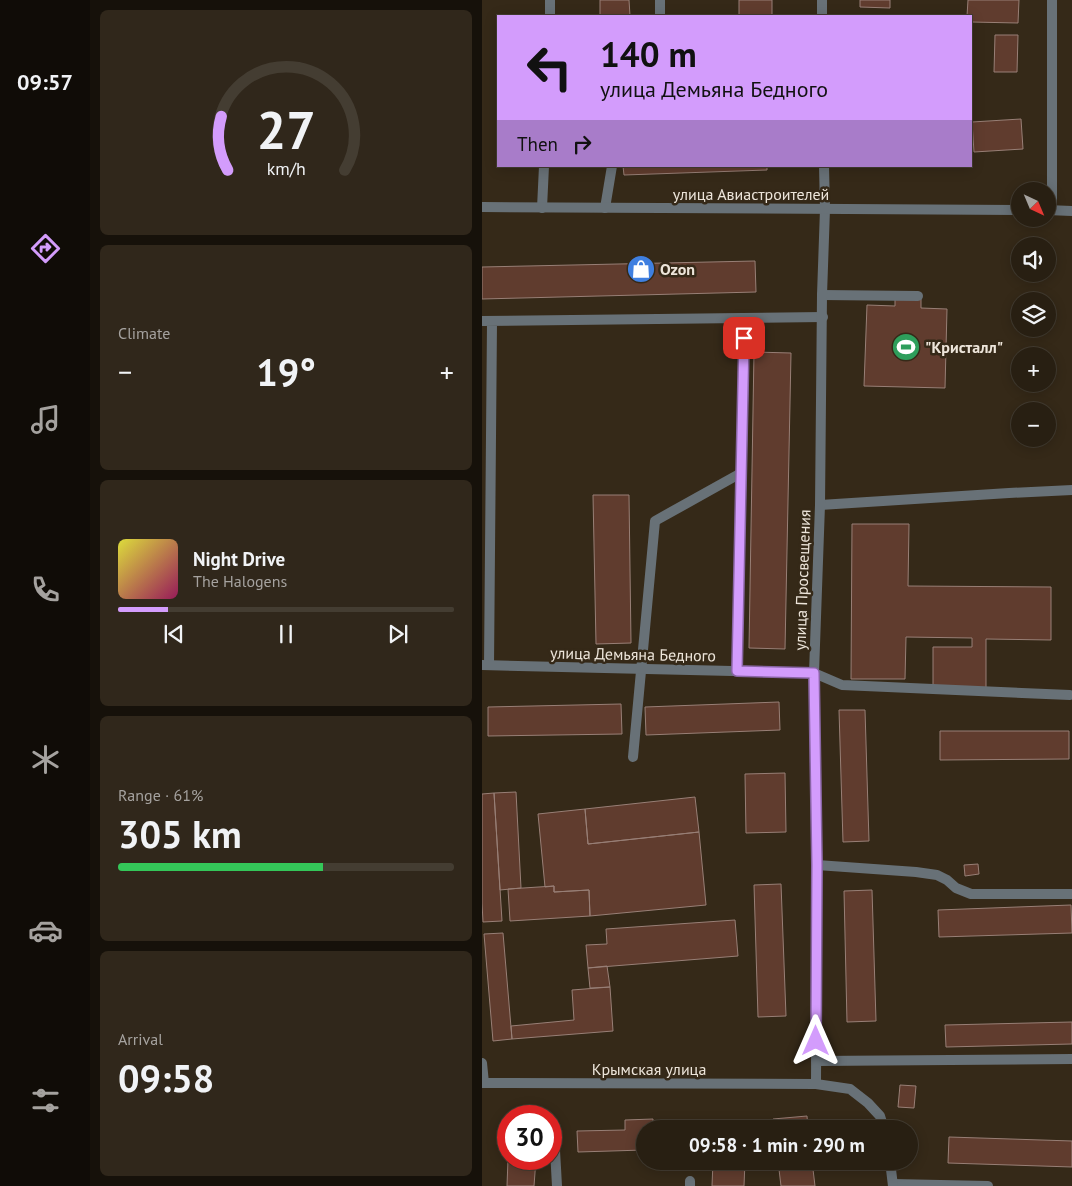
<!DOCTYPE html>
<html lang="en">
<head>
<meta charset="utf-8">
<style>
  :root { --surface:#281f12; --page:#30271b; --text:#f1f3f6; --muted:#a5a29f; --line:#443d32; --accent:#d39cfc }
  body { margin:0; font-family:"PT Sans",sans-serif; background:var(--page); color:var(--text); height:100vh; display:flex; flex-direction:column; font-size:19px; white-space:nowrap }
  * { box-sizing:border-box; margin:0 }
  p { font-size:16px; color:var(--muted) }
  .icon { flex:none; width:28px; height:28px; fill:none; stroke:currentColor; stroke-width:2; stroke-linecap:round; stroke-linejoin:round }
  .map { position:relative; flex:1; overflow:hidden }
  .side { display:flex; flex-direction:column; gap:10px; padding:10px; background:#16110a; width:392px }
  .side>* { flex:none }
  .guide { position:absolute; left:15px; top:15px; width:475px; height:152px; border-radius:0px; box-shadow:0 2px 12px #0003,0 0 0 1px var(--line); background:#d39cfc; color:#111; overflow:hidden }
  .needle { width:32px; rotate:136deg }
  .controls { position:absolute; left:529px; top:182px; display:grid; gap:10px }
  .controls a { display:grid; place-items:center; width:45px; height:45px; border-radius:50%; background:var(--surface); box-shadow:0 2px 12px #0003,0 0 0 1px var(--line); font-size:25px }
  .speed { position:absolute; left:15px; top:1105px; display:flex; gap:10px; font-size:25px; font-weight:700; text-align:center }
  .speed>* { display:grid; place-content:center; width:65px; height:65px; border-radius:50%; background:var(--surface); box-shadow:0 2px 12px #0003,0 0 0 1px var(--line); line-height:1 }
  .speed .limit { border:8px solid #d22; background:#fff; color:#111 }
  .pin { position:absolute; display:grid; place-items:center; width:42px; height:42px; color:#fff; margin:-21px; border-radius:10px; box-shadow:0 2px 8px #0006 }
  .me { position:absolute; width:55px; margin:-28px; rotate:0deg; stroke-linejoin:round; filter:drop-shadow(0 0 4px #0008) }
  .turn { display:flex; align-items:center; gap:18px; height:105px; padding:0 20px; font-size:22px }
  .turn .icon { width:65px; height:65px; stroke-width:2.5 }
  .turn b { display:block; font-size:35px; line-height:42px }
  .then { display:flex; align-items:center; height:48px; padding:0 20px; background:#0003; gap:10px; font-size:19px }
  .big { font-size:38px; font-weight:700; line-height:1.1 }
  .side .widget { flex:1; display:flex; flex-direction:column; justify-content:center; gap:8px; min-width:0; padding:0 18px; border-radius:8px; background:var(--page) }
  .side .dial { align-items:center; gap:0 }
  .dial svg { height:130px; overflow:visible; fill:none; stroke:var(--line); stroke-width:7; stroke-linecap:round; text-anchor:middle }
  .dial text { fill:var(--text); stroke:none }
  .song { display:flex; align-items:center; gap:15px }
  .cover { width:60px; height:60px; border-radius:8px; background:linear-gradient(135deg,hsl(60 70% 55%),hsl(330 70% 35%)) }
  .played { height:5px; border-radius:2px; background:linear-gradient(90deg,var(--accent) 15%,var(--line) 15%) }
  .keys { display:flex; justify-content:space-around; direction:ltr }
  .heat { display:flex; justify-content:space-between; align-items:center; font-size:28px; direction:ltr }
  .charge { height:8px; border-radius:4px; background:linear-gradient(90deg,#34c759 61%,var(--line) 0) }
  .trip { position:absolute; left:154px; top:1120px; width:282px; height:50px; border-radius:25px; background:var(--surface); box-shadow:0 2px 12px #0003,0 0 0 1px var(--line); font-weight:700; line-height:50px; text-align:center }
  main { display:flex; flex:1; min-height:0 }
  .tab-bar { display:flex; flex-direction:column; width:90px; justify-content:space-around; align-items:center; background:#100c07; color:var(--muted) }
  .tab-bar .icon { width:35px; height:35px }
  .tab-bar .selected { color:var(--accent) }
  .tab-bar b { font-size:22px; color:var(--text) }
  .map>svg:first-child { display:block }
</style>
</head>
<body>
<main>
<nav class="tab-bar">
<b>09:57</b>
<svg class="icon selected" aria-label="directions" viewBox="0 0 24 24"><path d="M12 3l9 9-9 9-9-9zM9 14v-3h6M13 9l2 2-2 2"/></svg>
<svg class="icon" aria-label="music" viewBox="0 0 24 24"><path d="M9 18V5l10-2v13"/><circle cx="6" cy="18" r="3"/><circle cx="16" cy="16" r="3"/></svg>
<svg class="icon" aria-label="phone" viewBox="0 0 24 24"><path d="M5 4h4l2 5-3 2q2 4 5 5l2-3 5 2v4C11 20 4 13 5 4z"/></svg>
<svg class="icon" aria-label="climate" viewBox="0 0 24 24"><path d="M12 3v18M4 7l16 10M4 17L20 7"/></svg>
<svg class="icon" aria-label="car" viewBox="0 0 24 24"><path d="M5 17H2v-5l4-1 3-4h7l3 4 3 1v5h-3M9 17h6M6 11h13"/><circle cx="7" cy="17" r="2"/><circle cx="17" cy="17" r="2"/></svg>
<svg class="icon" aria-label="filters" viewBox="0 0 24 24"><path d="M4 7h16M4 17h16"/><circle cx="9" cy="7" r="2"/><circle cx="15" cy="17" r="2"/></svg>
</nav>
<section class="side">
<div class="widget dial"><svg viewBox="0 0 100 80">
<path d="M14 69A42 42 0 1 1 86 69"/>
<path d="M14 69A42 42 0 0 1 10 36" stroke="#d39cfc"/>
<text x="50" y="56" font-size="32" font-weight="700">27</text>
<text x="50" y="72" font-size="11">km/h</text>
</svg></div>
<div class="widget"><p>Climate</p>
<div class="heat"><a>−</a><b class="big">19°</b><a>+</a></div>
</div>
<div class="widget">
<div class="song"><i class="cover"></i><div><b>Night Drive</b><p>The Halogens</p></div></div>
<div class="played"></div>
<div class="keys"><svg class="icon" aria-label="previous" viewBox="0 0 24 24"><path d="M18 5L8 12l10 7zM5 5v14"/></svg><svg class="icon" aria-label="pause" viewBox="0 0 24 24"><path d="M8 5v14M16 5v14"/></svg><svg class="icon" aria-label="next" viewBox="0 0 24 24"><path d="M6 5l10 7-10 7zM19 5v14"/></svg></div>
</div>
<div class="widget"><p>Range · 61%</p><b class="big">305 km</b><div class="charge"></div></div>
<div class="widget"><p>Arrival</p><b class="big">09:58</b></div>
</section>
<div class="map">
<svg width="590" height="1186" viewBox="0 0 590 1186">
  <rect width="100%" height="100%" fill="#352918"/>
  <!-- building -->
  <path fill="#603c2e" stroke="#987f76" d="M118,0H147L148,16H118Z
    M257,0H290V16H257Z
    M378,0H408V8L378,7Z
    M486,0H537L536,23L489,22V16H485Z
    M513,35H536L535,72H512Z
    M539,119L541,149L492,152L490,122Z
    M141,166H285V170L142,175Z
    M273,261L274,292L0,299V267Z
    M413,298L439,299V308L465,309L463,388L382,386L385,305L413,306Z
    M272,352L309,353L303,649L267,648Z
    M111,495H147L149,643L114,644Z
    M370,524H427L426,586L569,587V640L504,639V689H451V647H490V638L424,637L423,679H369Z
    M297,702L298,730L164,735L163,707Z
    M139,704L140,734L6,736V707Z
    M357,710H383L387,841L361,842Z
    M458,731H587V759L458,760Z
    M303,773L304,832L264,833L263,774Z
    M34,792L39,888L18,890L12,793Z
    M12,793L20,921L1,922L0,903V794Z
    M213,797L217,832L106,844L103,809Z
    M103,809L106,844L217,832L224,905L108,916L107,890L72,892V886L63,887L56,814Z
    M496,864L497,874L483,876L482,865Z
    M299,884L304,1016L276,1017L272,885Z
    M72,886V892L107,890L108,916L28,921L26,889Z
    M390,890L394,1021L365,1022L362,891Z
    M589,905L590,933L457,937L456,910Z
    M253,920L256,956L106,968L104,945L125,944L124,929Z
    M21,933L30,1039L11,1041L2,934Z
    M125,966L128,987L108,988L106,968Z
    M128,987L131,1031L30,1039L29,1026L92,1020L90,990Z
    M590,1022V1044L464,1047L463,1025Z
    M418,1085L434,1086L432,1108L416,1107Z
    M325,1116L326,1129H292L291,1119Z
    M171,1119V1129H162V1150L96,1152L95,1131L143,1130V1120Z
    M232,1120L264,1121V1129H231Z
    M467,1137L590,1141V1167L466,1163Z
    M26,1159H54L52,1186H25Z
    M231,1161H263L262,1186H230Z
    M296,1161H330L333,1186H299Z"/>
  <g fill="none" stroke-linecap="round" stroke-linejoin="round">
    <!-- service -->
    <path stroke="#687177" stroke-width="10" d="M570,0V210
      M68,16V0
      M178,16V0
      M60,208L62,166
      M123,208L130,166
      M340,295L436,296
      M0,321L341,317
      M338,505L527,493L590,490
      M7,665L10,322
      M255,671L263,318
      M332,673L360,685L588,695
      M151,757L173,521L259,473
      M335,865L434,872L455,875L465,880L474,888L489,894H590
      M334,1061L590,1059
      M0,1063L2,1083
      M73,1150L75,1186
      M208,1181V1186
      M411,1184L506,1186"/>
    <!-- minor -->
    <path stroke="#687177" stroke-width="10" d="M340,0V16
      M0,665L332,673
      M0,1083L334,1084L368,1089L386,1103L398,1116L402,1129
      M334,1084L335,865L332,673L338,505L340,295L343,209L342,166
      M408,1161L411,1186"/>
    <!-- tertiary -->
    <path stroke="#687177" stroke-width="10" d="M0,207L538,210
      M565,210L590,211"/>
  </g>
  <g fill="none" stroke-linecap="round" stroke-linejoin="round">
    <defs>
      <path id="route" d="M262,338L255,671L332,673L335,865L334,1041"/>
    </defs>
    <!-- route casing -->
    <use href="#route" stroke="#8965a4" stroke-width="12"/>
    <!-- route -->
    <use href="#route" stroke="#d39cfc" stroke-width="9"/>
  </g>
  <!-- icons -->
  <defs>
    <symbol id="shop-disc" viewBox="-11 -11 22 22"><circle r="9.5" fill="#3f7fe0" stroke="#352918"/><path d="M-5-2.5h2.3a2.7 3.5 0 0 1 5.4 0H5L5.5 6h-11ZM-1.5-2.5h3a1.5 2.3 0 0 0-3 0Z" fill="#fff"/></symbol>
    <symbol id="stadium-disc" viewBox="-11 -11 22 22"><circle r="9.5" fill="#2e9e5b" stroke="#352918"/><path d="M0-5a6.5 5 0 1 0 0 10a6.5 5 0 1 0 0-10ZM-3.5-1.8h7v3.6h-7Z" fill="#fff"/></symbol>
  </defs>
  <g fill-rule="evenodd">
    <use href="#shop-disc" x="143" y="253" width="32" height="32"/>
    <use href="#stadium-disc" x="408" y="331" width="32" height="32"/>
  </g>
  <g text-anchor="middle" dominant-baseline="central" stroke-width="5" stroke-linejoin="round" paint-order="stroke">
    <!-- street labels -->
    <g font-size="16" fill="#ede5da" stroke="#352918">
      <text x="269" y="194">улица Авиастроителей</text>
      <text transform="translate(320 580) rotate(-88)">улица Просвещения</text>
      <text transform="translate(151 654) rotate(1)">улица Демьяна Бедного</text>
      <text x="167" y="1069">Крымская улица</text>
    </g>
    <!-- poi labels -->
    <g font-size="16" font-weight="bold" fill="#ede5da" stroke="#352918" text-anchor="start">
      <text x="178" y="269">Ozon</text>
      <text x="443" y="347">"Кристалл"</text>
    </g>
  </g>
</svg>
<div class="controls">
<a><svg class="needle" viewBox="-14 -14 28 28"><path d="M0-13l5 13h-10z" fill="#e53935"/><path d="M0 13l5-13h-10z" fill="#a5a29f"/></svg></a>
<a><svg class="icon" aria-label="sound" viewBox="0 0 24 24"><path d="M4 9h4l5-4v14l-5-4H4zM17 9q2 3 0 6"/></svg></a>
<a><svg class="icon" aria-label="layers" viewBox="0 0 24 24"><path d="M12 4l9 5-9 5-9-5zM3 14l9 5 9-5"/></svg></a>
<a>+</a>
<a>−</a>
</div>
<div class="speed"><div class="limit">30</div></div>
<div class="pin" style="left:262px;top:338px;background:#d93025"><svg class="icon" aria-label="arrive" viewBox="0 0 24 24"><path d="M6 21V4h12l-3 4 3 4H6"/></svg></div>
<svg class="me" style="left:334px;top:1041px" viewBox="-20 -20 40 40"><path d="M0-17L14 15 0 8-14 15z" fill="#d39cfc" stroke="#fff" stroke-width="4"/></svg>
<div class="trip">09:58 · 1 min · 290 m</div>
<div class="guide">
<div class="turn"><svg class="icon" aria-label="left" viewBox="0 0 24 24"><path d="M17 20v-9H6M10 6l-5 5 5 5"/></svg><div><b>140 m</b>улица Демьяна Бедного</div></div>
<div class="then">Then<svg class="icon" aria-label="right" viewBox="0 0 24 24"><path d="M7 20v-9h11M14 6l5 5-5 5"/></svg></div>
</div>
</div>
</main>
</body>
</html>
